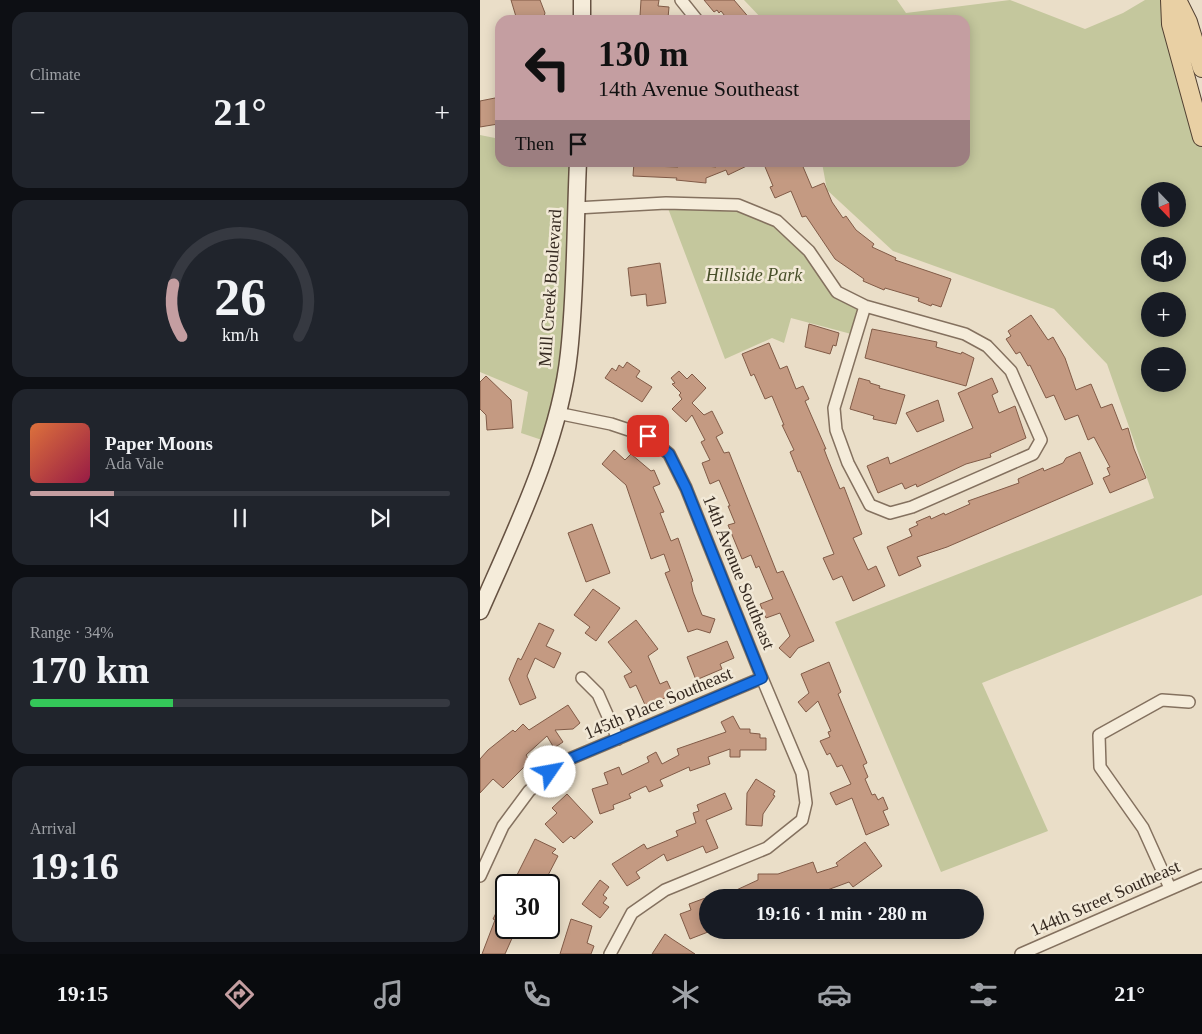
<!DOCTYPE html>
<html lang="en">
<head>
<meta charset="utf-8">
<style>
  :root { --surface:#171b24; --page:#20242c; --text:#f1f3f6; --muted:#9ea1a6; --line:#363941; --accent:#c49ea1 }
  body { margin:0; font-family:"Times New Roman",serif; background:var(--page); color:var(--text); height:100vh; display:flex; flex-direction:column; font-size:19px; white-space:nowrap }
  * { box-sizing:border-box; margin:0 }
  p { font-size:16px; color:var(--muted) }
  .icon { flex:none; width:28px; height:28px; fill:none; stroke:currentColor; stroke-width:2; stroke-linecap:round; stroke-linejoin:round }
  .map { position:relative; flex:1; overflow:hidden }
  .sheet { display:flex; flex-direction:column; gap:12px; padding:12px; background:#0d0f14; width:480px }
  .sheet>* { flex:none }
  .hud { position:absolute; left:15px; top:15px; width:475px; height:152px; border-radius:15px; box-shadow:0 2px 12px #0003; background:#c49ea1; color:#111; overflow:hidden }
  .needle { width:32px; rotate:157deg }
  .controls { position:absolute; left:661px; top:182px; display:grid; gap:10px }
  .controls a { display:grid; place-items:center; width:45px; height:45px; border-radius:50%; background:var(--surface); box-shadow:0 2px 12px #0003; font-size:25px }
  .speed { position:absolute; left:15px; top:874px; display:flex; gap:10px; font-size:25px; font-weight:700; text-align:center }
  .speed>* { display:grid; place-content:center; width:65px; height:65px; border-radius:50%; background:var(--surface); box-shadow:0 2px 12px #0003; line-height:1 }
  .speed .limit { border:2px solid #111; border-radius:8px; background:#fff; color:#111 }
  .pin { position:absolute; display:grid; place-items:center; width:42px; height:42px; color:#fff; margin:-21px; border-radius:10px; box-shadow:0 2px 8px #0006 }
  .me { position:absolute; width:55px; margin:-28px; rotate:57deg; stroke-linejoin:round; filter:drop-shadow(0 0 4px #0008) }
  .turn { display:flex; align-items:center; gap:18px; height:105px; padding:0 20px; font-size:22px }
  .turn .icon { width:65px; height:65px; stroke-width:2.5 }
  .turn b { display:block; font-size:35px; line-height:42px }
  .then { display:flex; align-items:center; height:48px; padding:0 20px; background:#0003; gap:10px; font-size:19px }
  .big { font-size:38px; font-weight:600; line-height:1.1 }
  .sheet .widget { flex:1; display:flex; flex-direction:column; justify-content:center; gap:8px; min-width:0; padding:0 18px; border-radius:15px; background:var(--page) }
  .sheet .dial { align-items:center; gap:0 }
  .dial svg { height:130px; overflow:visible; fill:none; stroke:var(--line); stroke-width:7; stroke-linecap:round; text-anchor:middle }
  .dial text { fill:var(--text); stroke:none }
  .song { display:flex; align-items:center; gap:15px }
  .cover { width:60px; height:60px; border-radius:8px; background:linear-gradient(135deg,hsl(20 70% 55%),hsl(340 70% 35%)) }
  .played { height:5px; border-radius:2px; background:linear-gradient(90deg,var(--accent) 20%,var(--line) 20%) }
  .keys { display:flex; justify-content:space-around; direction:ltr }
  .heat { display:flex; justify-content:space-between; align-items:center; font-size:28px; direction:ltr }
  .charge { height:8px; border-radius:4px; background:linear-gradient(90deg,#34c759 34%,var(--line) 0) }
  .trip { position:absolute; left:219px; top:889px; width:285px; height:50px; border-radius:25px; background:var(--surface); box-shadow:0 2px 12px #0003; font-weight:600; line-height:50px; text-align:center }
  .tab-bar { display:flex; height:80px; justify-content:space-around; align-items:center; background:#090b0e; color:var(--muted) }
  .tab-bar .icon { width:35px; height:35px }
  .tab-bar .current { color:var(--accent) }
  .tab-bar b { font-size:22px; color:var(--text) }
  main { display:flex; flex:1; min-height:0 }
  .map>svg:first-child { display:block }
</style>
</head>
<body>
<main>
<section class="sheet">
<div class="widget"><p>Climate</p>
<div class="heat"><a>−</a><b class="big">21°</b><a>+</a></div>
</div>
<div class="widget dial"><svg viewBox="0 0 100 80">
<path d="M14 69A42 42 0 1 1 86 69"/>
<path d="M14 69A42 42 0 0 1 9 37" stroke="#c49ea1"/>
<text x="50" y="56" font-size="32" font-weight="700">26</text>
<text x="50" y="72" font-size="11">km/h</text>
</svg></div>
<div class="widget">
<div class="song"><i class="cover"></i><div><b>Paper Moons</b><p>Ada Vale</p></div></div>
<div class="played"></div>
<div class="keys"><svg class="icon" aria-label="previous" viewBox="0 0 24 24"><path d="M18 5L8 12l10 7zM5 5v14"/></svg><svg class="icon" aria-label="pause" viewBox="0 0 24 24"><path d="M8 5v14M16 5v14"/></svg><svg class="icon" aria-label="next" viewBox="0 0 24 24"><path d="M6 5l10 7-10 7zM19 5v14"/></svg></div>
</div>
<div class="widget"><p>Range · 34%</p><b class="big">170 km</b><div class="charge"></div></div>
<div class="widget"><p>Arrival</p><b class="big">19:16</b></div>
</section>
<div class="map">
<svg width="722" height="954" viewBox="0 0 722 954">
  <rect width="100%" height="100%" fill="#eadec8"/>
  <!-- green -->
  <path fill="#c4c79d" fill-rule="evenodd" d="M264,0H417L426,13L530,0L605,29L643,13L665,0H690L722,137V595L502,683L568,831L461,872L355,622L674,498L627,364L574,309L413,251L347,190L342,163L485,162V20H283ZM670,191H698V219H670ZM670,246H698V274H670ZM670,301H698V329H670ZM670,356H698V384H670Z
    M0,135L20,139V162L98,163L89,354L68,442L41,433L48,392L0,372Z
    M186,203L258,205L297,221L357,292L385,306L375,335L311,318L304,343L292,338L245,359Z"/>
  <!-- building -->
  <path fill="#c49a82" stroke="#815b47" d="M31,0H60L65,13L63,20H37Z
    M161,0H179L178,6L189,7L188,18L160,16Z
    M224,0H254L271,20H248L241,11L239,13L237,10L234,12Z
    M20,97V114L16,115L18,124L0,127V101Z
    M154,162H171V166L198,167V163L236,167L234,162H275L248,175L246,170L226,178V183L196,180L197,178L153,176Z
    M283,162H321L332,188L344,183L352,202L363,218L366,216L376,230L394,244L392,247L416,258L415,260L471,279L461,307L452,304L451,306L438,301L439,298L405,288L404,290L383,281L384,279L355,259L326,216L322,217L311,191L295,198L290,187L293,186Z
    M180,263L186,303L167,306L166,294L151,296L148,268Z
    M551,315L568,340L573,337L585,358L596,390L611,384L621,408L632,404L642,430L648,428L654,449L666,478L630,493L623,478L630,475L627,468L630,467L614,437L608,440L598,415L585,420L574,395L566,398L550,365L548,366L540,352L536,354L526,339L531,336L528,331Z
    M329,324L359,333L356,346L353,345L350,354L325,347Z
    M392,329L457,342L456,347L481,354L482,352L494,358L486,386L385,358Z
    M289,343L300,369L307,366L316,389L323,386L329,399L325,401L346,449H344L347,457L360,489L364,487L382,534L373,538L388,570L396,566L405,586L373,601L362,576L353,580L343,558L354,554L320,471L318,472L310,452L314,450L302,425H304L292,396L285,399L274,374L271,376L262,354Z
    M147,362L160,371L156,377L172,387L162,402L125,378L132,368L136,371L139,365L143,368Z
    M199,371L207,379L212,374L226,388L212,403L224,415L232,411L243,433L236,437L244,453L249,452L297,573L303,571L334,641L318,648L310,658L299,648L310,636L300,613L286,618L280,604L293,599L279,566L276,568L271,555L262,559L248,525L255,523L248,506H250L239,480L230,484L222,463L230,460L221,442L225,440L212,415L206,422L192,409L202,399L199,395L201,393L192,384L195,383L191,378Z
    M6,376L31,400L33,428L7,430L6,415L0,409V382Z
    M379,378L390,381V383L400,386L399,388L425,395L416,424L393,419L394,416L370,409Z
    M512,378L518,392L512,395L519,413L535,406L546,438L510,454L511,457L486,464L437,487L436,484L425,489L422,483L398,493L387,466L408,457L410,464L493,428L478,393Z
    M458,400L464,421L437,432L426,413Z
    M134,450L145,460L151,454L171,471L174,470L180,484L173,487L184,512L180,513L191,541L198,538L213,581L211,582L213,592L222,615L235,619L230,633L217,629L208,632L185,573L190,571L184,554L171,559L146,485L122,464Z
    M600,452L613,484L467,547L437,557L441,566L419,576L407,547L432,536L429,529L438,525L436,522L450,516L451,519L464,513L465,515L490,504L488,501L539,483L538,479L563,468L564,471L583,463L586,458Z
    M112,524L130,573L106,582L88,533Z
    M113,589L140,608L116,641L105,633L110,627L94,615Z
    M156,620L178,649L168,656L180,684L187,681L193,694L166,707L156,685L150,688L144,676L152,672L128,642Z
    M59,623L74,630L66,646L81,653L74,668L55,658L47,676L56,698L40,705L29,679L38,658L41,660Z
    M247,641L254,658L240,664L242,669L216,680L207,657Z
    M349,662L361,692L358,694L387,763L383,765L388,777L385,779L392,795L395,794L398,800L403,797L408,809L403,811L409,825L386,835L372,798L356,805L350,793L371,784L362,765L357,767L350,753L347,755L340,741L350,737L348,732L351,731L338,701L326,712L318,702L329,693L321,674Z
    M88,705L100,723L93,729L75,730L83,742L74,748L67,736L46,755L50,761L23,788L13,779L0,793V759L8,750L33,730L35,732L43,724L49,730Z
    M253,716L260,729H270V733L280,734V738H286V750H260V757H250V749L228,757L230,764L210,771L209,767L180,780L183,786L169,792L166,786L149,794L151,798L133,805L134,809L120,814L112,789L128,784L124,773L139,767L142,775L169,762L167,757L176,752L182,764L199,755L197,749L246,732L241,722Z
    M276,779L295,791L293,795L295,796L283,814L282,826L266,825L267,793Z
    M245,793L252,809L226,820L238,848L226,853L223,846L187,861L184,854L156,872L160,878L147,886L132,864L164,844L167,849L198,836L196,831L216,823L213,813L219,811L217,805Z
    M87,794L113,822L94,839L91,836L83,843L65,824L77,813L72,808Z
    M55,839L76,849L72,853L78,856L63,885H32Z
    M385,842L402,866L373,887L369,882L331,896L330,893L319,898H239L278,880V874H298L333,862L337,873L358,866L356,863Z
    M120,880L129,887L123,895L127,898L123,903L129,907L120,918L102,904Z
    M26,893V928H33L30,935L33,936L25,954H2L15,920L13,919Z
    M228,897V932L210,939L200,914L211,910L209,904Z
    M91,919L112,926L107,943L114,946L111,954H80Z
    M185,934L192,939L215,954H172Z"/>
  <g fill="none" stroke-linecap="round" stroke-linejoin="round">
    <defs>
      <path id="street" d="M201,0L217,20
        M96,208L186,203L258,205L297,221L329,251L357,292L385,306L485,334L507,346L531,371L561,440L553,454L432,507L410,513L390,505L368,463L356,430L354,408L385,306
        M77,413L131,424L167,436L189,454L206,488L282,678L322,773L326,803L322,820L287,848L185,890L152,913L130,954
        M102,678L118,694L138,739
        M0,876L23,826L49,791L80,763L282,678
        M690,888L663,828L620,767L619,735L682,700L709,702
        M541,954L722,875"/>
      <path id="secondary" d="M102,20V0
        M0,611C35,531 80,440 89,353C96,290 95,225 98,162"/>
      <path id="primary" d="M690,0L691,24L722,137
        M697,0L708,22L722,68"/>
    </defs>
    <!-- street casing -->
    <use href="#street" stroke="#84715f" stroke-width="14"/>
    <!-- secondary casing -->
    <use href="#secondary" stroke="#665242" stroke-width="19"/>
    <!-- primary casing -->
    <use href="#primary" stroke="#524032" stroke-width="20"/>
    <!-- street -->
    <use href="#street" stroke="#f5ecda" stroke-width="11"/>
    <!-- secondary -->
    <use href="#secondary" stroke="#f5ecda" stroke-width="16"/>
    <!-- primary -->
    <use href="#primary" stroke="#e9d0a4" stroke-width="18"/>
  </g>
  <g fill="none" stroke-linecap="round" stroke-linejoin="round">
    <defs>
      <path id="route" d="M70,772L80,763L282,678L206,488L189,454L168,436"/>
    </defs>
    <!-- route casing -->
    <use href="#route" stroke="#114b97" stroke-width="12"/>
    <!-- route -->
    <use href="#route" stroke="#1a73e8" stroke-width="9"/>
  </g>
  <g text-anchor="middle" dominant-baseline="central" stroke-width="5" stroke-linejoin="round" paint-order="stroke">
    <!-- park labels -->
    <g font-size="18" font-style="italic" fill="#48502a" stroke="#f2e9d7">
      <text x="274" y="275">Hillside Park</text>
    </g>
    <!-- street labels -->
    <g font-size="18" fill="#362a21" stroke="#f2e9d7">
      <text transform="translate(70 288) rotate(-86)">Mill Creek Boulevard</text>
      <text transform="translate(259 572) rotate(68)">14th Avenue Southeast</text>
      <text transform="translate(178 703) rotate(-23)">145th Place Southeast</text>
      <text transform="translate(625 898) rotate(-24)">144th Street Southeast</text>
    </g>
  </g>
</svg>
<div class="controls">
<a><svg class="needle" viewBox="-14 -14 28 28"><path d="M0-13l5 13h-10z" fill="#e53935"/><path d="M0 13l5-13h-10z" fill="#9ea1a6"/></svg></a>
<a><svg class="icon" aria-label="sound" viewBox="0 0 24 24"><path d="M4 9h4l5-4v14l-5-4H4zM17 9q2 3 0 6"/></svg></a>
<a>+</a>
<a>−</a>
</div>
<div class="speed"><div class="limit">30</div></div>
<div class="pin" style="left:168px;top:436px;background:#d93025"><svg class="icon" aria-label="arrive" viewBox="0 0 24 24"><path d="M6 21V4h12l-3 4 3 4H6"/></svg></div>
<svg class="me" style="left:70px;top:772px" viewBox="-20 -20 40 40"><circle r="19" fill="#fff"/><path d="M0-13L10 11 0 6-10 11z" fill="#1a73e8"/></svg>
<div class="trip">19:16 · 1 min · 280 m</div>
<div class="hud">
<div class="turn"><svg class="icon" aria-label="left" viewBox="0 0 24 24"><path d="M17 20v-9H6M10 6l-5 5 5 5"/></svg><div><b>130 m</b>14th Avenue Southeast</div></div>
<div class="then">Then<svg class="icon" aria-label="arrive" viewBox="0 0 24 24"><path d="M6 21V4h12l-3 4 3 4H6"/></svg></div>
</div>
</div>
</main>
<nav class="tab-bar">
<b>19:15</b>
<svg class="icon current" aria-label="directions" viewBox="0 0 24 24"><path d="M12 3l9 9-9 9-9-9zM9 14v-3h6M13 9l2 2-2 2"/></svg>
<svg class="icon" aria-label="music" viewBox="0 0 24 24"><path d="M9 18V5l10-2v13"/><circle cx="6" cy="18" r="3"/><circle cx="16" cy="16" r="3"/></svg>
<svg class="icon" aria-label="phone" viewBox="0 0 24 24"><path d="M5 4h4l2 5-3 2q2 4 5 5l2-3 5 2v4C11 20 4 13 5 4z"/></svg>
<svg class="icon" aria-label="climate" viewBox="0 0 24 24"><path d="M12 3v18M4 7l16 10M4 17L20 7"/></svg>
<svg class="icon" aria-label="car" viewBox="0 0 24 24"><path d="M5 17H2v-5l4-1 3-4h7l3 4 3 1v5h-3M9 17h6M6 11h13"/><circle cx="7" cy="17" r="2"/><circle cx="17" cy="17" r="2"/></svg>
<svg class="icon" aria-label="filters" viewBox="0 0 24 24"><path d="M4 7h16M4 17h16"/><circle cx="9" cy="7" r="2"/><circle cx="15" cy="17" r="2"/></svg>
<b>21°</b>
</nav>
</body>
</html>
